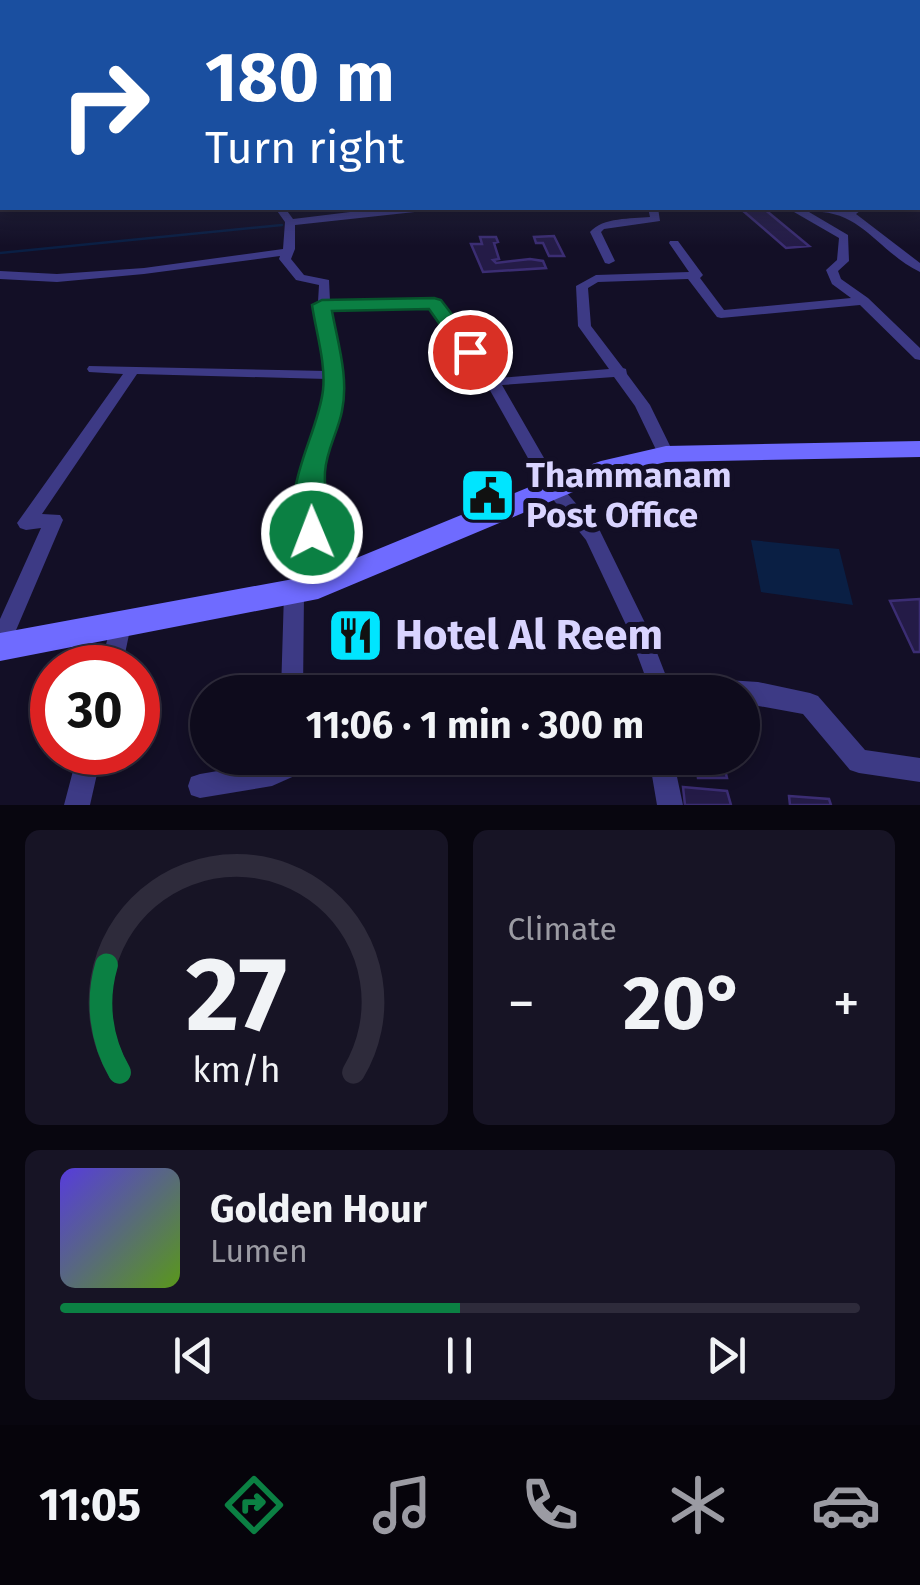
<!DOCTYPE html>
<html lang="en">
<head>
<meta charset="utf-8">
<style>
  :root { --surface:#0e0b1c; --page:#171425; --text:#f1f3f6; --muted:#9b9ba3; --line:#2e2b3b; --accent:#0b8043 }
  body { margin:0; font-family:"Fira Sans",sans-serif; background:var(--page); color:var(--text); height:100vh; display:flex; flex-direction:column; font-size:38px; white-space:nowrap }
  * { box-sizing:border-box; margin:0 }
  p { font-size:32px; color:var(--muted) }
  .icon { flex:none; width:55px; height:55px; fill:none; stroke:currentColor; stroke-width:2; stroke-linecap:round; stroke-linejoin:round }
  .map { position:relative; height:805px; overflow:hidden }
  .details { display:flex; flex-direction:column; gap:25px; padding:25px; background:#08060f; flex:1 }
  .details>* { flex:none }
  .banner { position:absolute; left:0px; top:0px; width:920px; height:210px; box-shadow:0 5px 15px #0003,0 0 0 2px var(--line); background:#1a4fa0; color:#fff; overflow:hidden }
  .speed { position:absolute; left:30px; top:645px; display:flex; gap:20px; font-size:50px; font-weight:700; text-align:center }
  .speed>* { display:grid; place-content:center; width:130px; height:130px; border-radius:50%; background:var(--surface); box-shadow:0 5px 15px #0003,0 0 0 2px var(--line); line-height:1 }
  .speed .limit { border:15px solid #d22; background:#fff; color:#111 }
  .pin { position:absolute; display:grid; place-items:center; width:85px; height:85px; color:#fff; margin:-42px; border:5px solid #fff; border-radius:50%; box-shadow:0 2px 10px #0007 }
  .me { position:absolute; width:110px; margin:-55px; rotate:359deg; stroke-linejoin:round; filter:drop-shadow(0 0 8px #0008) }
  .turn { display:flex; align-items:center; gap:35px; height:210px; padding:0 40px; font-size:45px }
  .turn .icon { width:130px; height:130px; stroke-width:2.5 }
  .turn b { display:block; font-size:70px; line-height:85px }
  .big { font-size:75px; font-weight:700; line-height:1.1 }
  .details .widget { flex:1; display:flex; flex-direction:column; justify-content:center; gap:15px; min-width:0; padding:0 35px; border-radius:15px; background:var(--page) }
  .details .dial { align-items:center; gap:0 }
  .dial svg { height:260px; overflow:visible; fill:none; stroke:var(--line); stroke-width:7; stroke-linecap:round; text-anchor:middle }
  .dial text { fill:var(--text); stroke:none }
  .song { display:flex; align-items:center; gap:30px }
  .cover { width:120px; height:120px; border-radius:15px; background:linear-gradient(135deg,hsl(250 70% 55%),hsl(90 70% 35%)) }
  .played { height:10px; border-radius:5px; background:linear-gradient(90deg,var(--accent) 50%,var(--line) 50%) }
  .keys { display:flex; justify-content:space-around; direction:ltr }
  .heat { display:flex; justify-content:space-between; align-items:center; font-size:55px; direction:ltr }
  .details .tiles { flex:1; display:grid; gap:25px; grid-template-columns:1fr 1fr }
  .widget:last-child { grid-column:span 2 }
  .trip { position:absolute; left:190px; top:675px; width:570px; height:100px; border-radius:50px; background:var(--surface); box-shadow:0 5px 15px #0003,0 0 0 2px var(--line); font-weight:700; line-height:100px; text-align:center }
  .menu { display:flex; height:160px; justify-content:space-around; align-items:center; background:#06040b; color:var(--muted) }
  .menu .icon { width:70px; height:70px }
  .menu .active { color:var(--accent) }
  .menu b { font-size:45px; color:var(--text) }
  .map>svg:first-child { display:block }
</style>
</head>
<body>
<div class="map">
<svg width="920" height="805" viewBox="0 0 920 805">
  <rect width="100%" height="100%" fill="#130f26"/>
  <!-- water -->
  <path fill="#0a1f44" d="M751,540L839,549L853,605L761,592Z"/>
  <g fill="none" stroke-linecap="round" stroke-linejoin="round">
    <!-- stream -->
    <path stroke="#0a1f44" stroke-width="2.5" d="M426,209L439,208
      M0,253L282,225"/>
  </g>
  <!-- building -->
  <path fill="#241b47" stroke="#3b2d73" stroke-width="2.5" d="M763,208L809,246L786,248L741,209Z
    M554,236L564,256H549L543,243H536L534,237Z
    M480,237H496L498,242L494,243L499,259L493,260L496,263L530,259L543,261L546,268L483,272L471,244H482Z
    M920,599V652H914L890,601Z
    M362,617L365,653L333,656L334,622Z
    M696,758H722L727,778H698Z
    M683,787L727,791L731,805H685Z
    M789,796L829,799L831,805H790Z"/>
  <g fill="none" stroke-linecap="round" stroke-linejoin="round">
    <!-- minor -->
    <path fill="#3d3a85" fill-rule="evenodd" d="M0,172H2V178H0Z
      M918,192H920V198H918Z
      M275,208H285L293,219L383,208H429L424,211L295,225V249L291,259L304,275L329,280L330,301H438L498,378L609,369L578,326L576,286L596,275L689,272L669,243L670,241H678L703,275L700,278L724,310L851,298L832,284L826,270L837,260L839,238L794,212L793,210L796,208L859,209L860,211L856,214L920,263V272C878,252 861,208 809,212L848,235L849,261L838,271L841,279L868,298L920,348V360L915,359L860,305L721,318L717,317L688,279L598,282L588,288L591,326L623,368L626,369L627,374L650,405L674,454L672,458H660L635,406L614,377L502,385L559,484L600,531L647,627L666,676L758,682L810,693L818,696L865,750L920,758V782L859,773L850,770L803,714L742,703V692H651L627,627L586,540L547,492L483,378L430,308L331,309L340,363L341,390L319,479V525L328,587L325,593L318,595L311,593L308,587C303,548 296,508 304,470C310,439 326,412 327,379L137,374L42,514L60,515L63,520L8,649L0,651V619L41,528L26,530L20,528L17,523L123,374L89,372L87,369L89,366L327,371L318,308L316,305L318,302L319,285L296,280L279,259L280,256L144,274L57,282L0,279V271L57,274L144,268L283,249L285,222Z
      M648,208H658L660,221L604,229L601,232L615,261L609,264L605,263L590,232C603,217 631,219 650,217Z
      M294,585L301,587L304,593L303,692H281L284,593L287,587Z
      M121,616L128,619L131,625L122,668H100L111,625L114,619Z
      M78,752H102L90,805H64Z
      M278,758H302L299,774L272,786L200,798L191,795L188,786L191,777L200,774L270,762Z
      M649,758H673L683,805H657Z"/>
    <!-- tertiary -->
    <path fill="#3d3a85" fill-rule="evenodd" d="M918,141H920V147H918Z"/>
    <!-- secondary -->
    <path fill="#6f6bff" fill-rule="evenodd" d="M920,441V457L666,462L616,474L318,599L0,661V633L315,575L544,481L601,461L666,446Z"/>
    <!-- trunk -->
    <path fill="#e055d1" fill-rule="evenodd" d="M918,134H920V140H918Z"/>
  </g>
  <!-- sky -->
  <linearGradient id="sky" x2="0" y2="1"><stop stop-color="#0a0815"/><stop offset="0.54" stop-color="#333752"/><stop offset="1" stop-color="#333752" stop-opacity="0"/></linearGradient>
  <rect width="920" height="246" fill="url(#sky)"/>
  <!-- route -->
  <path fill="#0b8043" stroke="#07532c" stroke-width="2.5" d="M434,298L441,300L477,347L480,352L477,356H462L429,309L332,311C338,344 349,378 342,411C338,432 326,451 325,472C324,489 329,528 322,541L312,544L302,541C276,493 318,437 323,390C326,364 316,332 312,305L322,300Z"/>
  <!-- icons -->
  <defs>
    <symbol id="civic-square" viewBox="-11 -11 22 22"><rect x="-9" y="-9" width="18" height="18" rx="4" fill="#00e5ff" stroke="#130f26"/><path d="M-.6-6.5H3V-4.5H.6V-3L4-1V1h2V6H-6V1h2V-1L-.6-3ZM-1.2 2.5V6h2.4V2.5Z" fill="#111"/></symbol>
    <symbol id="restaurant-square" viewBox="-11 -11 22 22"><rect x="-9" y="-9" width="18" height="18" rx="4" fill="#00e5ff" stroke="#130f26"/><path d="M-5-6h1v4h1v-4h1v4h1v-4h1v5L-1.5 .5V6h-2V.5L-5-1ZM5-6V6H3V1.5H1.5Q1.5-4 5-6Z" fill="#111"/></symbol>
  </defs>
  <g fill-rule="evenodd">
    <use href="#civic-square" x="456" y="464" width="63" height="63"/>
    <use href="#restaurant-square" x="324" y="604" width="63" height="63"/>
  </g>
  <g text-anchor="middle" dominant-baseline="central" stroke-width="10" stroke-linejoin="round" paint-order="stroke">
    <!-- poi labels -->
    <g font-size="35" font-weight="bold" fill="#d9d4ff" stroke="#130f26" text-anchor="start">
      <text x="526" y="475">Thammanam<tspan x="526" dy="40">Post Office</tspan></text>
    </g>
    <!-- near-poi labels -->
    <g font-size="42" font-weight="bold" fill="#d9d4ff" stroke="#130f26" text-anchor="start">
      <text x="395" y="635">Hotel Al Reem</text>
    </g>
  </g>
</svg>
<div class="speed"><div class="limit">30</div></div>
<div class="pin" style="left:470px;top:352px;background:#d93025"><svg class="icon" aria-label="arrive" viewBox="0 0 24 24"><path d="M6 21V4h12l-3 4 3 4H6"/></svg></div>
<svg class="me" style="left:312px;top:533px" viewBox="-20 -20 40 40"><circle r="17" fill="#0b8043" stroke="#fff" stroke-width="3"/><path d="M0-11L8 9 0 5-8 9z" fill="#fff"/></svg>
<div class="trip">11:06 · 1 min · 300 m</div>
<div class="banner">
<div class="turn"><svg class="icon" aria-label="right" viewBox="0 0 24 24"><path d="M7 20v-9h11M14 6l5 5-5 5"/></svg><div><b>180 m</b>Turn right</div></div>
</div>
</div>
<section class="details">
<div class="tiles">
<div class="widget dial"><svg viewBox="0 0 100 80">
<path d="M14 69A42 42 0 1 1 86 69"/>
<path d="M14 69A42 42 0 0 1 10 36" stroke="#0b8043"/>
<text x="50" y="56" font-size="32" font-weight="700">27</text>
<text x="50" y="72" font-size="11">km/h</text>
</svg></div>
<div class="widget"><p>Climate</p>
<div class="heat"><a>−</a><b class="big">20°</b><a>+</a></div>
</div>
<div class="widget">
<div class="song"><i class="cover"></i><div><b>Golden Hour</b><p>Lumen</p></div></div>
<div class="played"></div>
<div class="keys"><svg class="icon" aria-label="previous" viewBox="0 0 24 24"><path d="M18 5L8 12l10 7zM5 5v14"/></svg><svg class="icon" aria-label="pause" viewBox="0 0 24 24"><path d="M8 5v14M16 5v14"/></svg><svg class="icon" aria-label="next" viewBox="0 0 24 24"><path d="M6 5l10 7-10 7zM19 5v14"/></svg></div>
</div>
</div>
</section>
<nav class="menu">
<b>11:05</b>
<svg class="icon active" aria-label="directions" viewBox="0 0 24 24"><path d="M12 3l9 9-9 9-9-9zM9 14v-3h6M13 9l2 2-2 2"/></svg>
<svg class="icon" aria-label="music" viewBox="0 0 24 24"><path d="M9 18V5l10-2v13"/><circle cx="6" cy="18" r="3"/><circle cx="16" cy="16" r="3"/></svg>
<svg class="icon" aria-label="phone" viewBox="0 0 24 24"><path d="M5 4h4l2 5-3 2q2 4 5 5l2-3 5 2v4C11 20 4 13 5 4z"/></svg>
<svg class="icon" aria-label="climate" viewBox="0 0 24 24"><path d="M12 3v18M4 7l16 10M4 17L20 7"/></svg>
<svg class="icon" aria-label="car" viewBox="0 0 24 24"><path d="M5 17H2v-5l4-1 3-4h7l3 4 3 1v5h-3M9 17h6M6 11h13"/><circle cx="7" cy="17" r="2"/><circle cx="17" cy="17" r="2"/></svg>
</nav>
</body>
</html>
